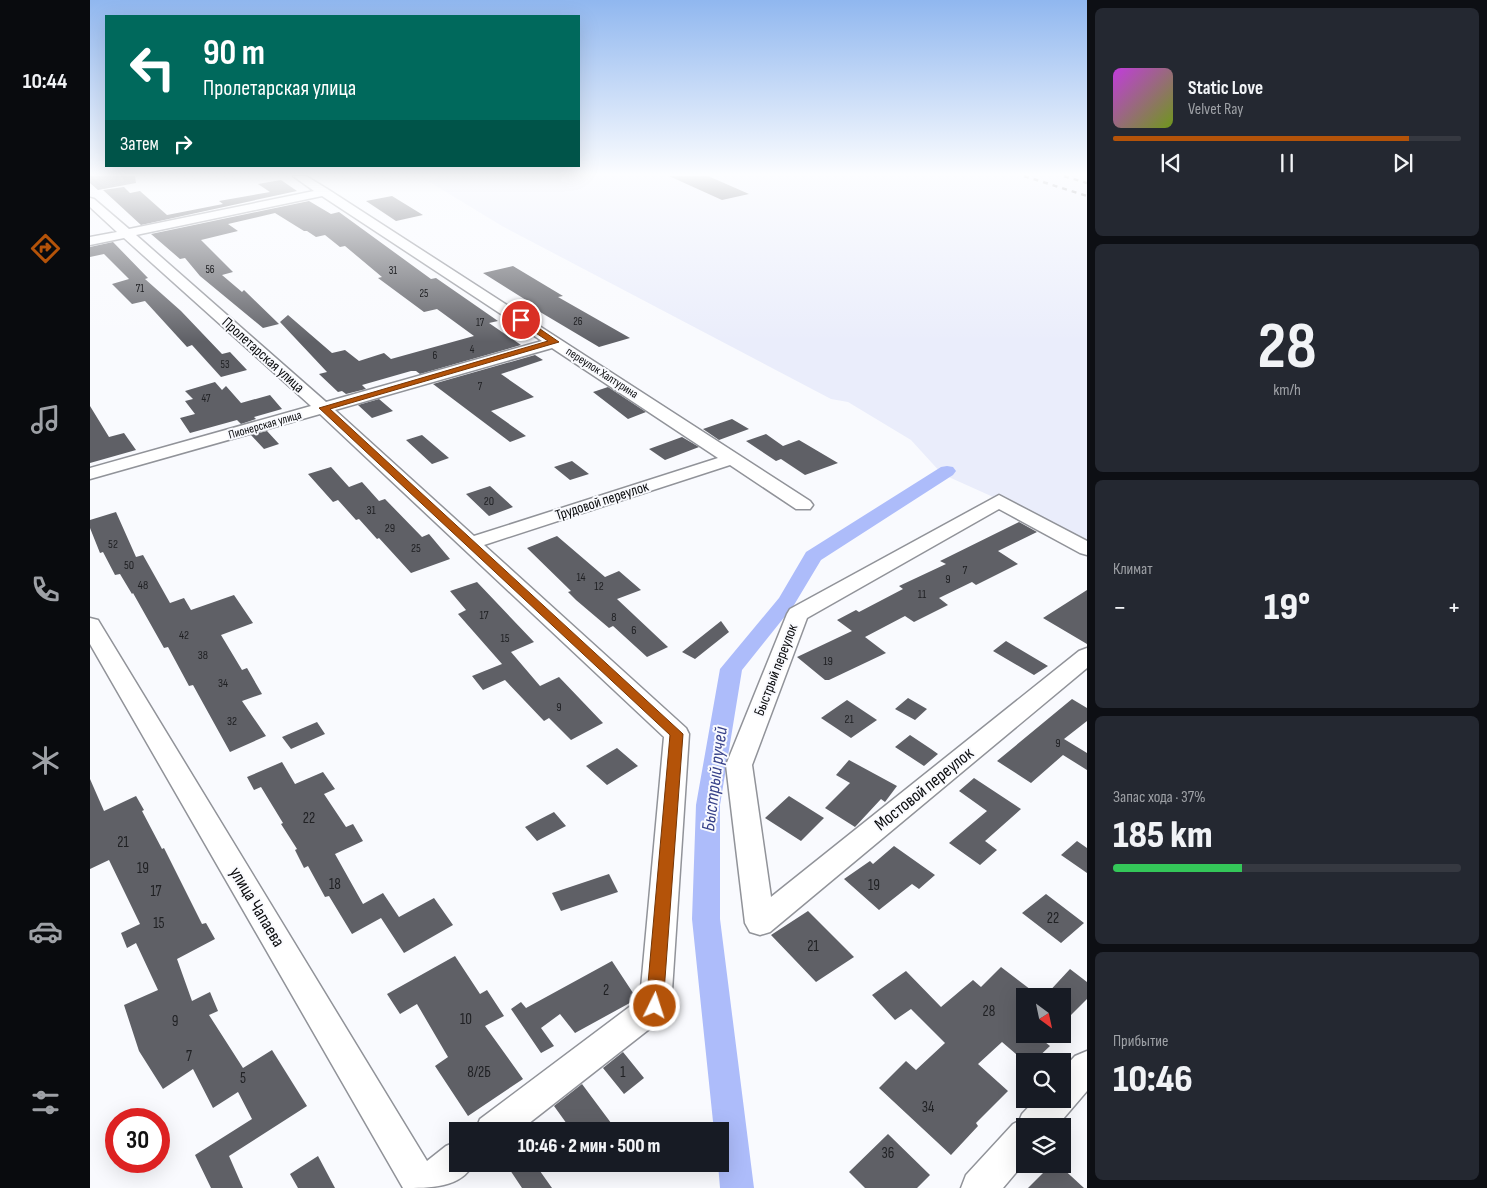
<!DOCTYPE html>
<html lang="ru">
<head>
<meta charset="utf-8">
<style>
  :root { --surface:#171b24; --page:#242831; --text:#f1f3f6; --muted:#9ea1a6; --line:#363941; --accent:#b45309 }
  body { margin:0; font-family:"Sofia Sans Condensed",sans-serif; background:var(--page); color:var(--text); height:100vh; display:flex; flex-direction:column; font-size:19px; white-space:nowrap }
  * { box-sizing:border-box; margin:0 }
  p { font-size:16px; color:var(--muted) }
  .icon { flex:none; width:28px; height:28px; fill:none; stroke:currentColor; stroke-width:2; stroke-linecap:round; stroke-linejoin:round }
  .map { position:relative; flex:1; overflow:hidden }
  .panel { display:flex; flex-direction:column; gap:8px; padding:8px; background:#0d0f14; width:400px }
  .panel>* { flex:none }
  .guide { position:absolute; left:15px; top:15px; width:475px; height:152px; border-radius:0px; box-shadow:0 5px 20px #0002; background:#00695c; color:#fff; overflow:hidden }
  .needle { width:32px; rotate:147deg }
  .fabs { position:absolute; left:926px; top:988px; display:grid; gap:10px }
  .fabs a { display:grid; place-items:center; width:55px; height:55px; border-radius:0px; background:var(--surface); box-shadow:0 5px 20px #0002; font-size:25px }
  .speed { position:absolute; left:15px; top:1108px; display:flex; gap:10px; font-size:25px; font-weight:700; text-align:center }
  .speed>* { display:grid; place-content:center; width:65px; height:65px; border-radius:50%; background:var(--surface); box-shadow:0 5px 20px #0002; line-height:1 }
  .speed .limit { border:8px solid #d22; background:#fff; color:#111 }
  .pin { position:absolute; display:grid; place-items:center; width:42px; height:42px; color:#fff; margin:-21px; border:2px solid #fff; border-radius:50%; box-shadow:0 1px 5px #0007 }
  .me { position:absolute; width:55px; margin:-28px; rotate:4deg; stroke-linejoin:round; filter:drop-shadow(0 0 4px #0008) }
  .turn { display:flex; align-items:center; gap:18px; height:105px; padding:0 15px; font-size:22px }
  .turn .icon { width:65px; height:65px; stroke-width:2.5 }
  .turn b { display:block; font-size:35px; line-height:42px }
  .then { display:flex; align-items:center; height:48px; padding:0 15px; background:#0003; gap:10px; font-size:19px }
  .big { font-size:38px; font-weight:800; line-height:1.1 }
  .panel .widget { flex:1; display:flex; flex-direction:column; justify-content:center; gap:8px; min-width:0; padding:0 18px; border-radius:8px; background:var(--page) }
  .panel .dial { align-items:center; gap:0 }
  .dial b { font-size:65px; line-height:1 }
  .song { display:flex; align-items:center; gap:15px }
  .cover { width:60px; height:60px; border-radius:8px; background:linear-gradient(135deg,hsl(290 70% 55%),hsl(80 70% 35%)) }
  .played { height:5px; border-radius:2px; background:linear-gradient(90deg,var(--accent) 85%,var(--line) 85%) }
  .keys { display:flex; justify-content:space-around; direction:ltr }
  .heat { display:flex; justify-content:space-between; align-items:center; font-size:28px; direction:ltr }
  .charge { height:8px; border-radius:4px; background:linear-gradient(90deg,#34c759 37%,var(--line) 0) }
  .trip { position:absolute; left:359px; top:1122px; width:280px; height:50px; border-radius:0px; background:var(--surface); box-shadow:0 5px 20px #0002; font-weight:800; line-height:50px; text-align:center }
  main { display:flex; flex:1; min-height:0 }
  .dock { display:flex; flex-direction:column; width:90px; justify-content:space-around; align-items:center; background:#090b0e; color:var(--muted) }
  .dock .icon { width:35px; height:35px }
  .dock .on { color:var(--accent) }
  .dock b { font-size:22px; color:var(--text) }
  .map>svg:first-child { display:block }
</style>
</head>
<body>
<main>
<nav class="dock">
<b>10:44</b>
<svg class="icon on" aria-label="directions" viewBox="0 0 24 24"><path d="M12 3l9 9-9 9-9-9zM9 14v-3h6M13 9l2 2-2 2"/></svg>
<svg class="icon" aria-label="music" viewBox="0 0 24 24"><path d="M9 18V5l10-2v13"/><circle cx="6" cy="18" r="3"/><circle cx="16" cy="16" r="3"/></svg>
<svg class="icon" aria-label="phone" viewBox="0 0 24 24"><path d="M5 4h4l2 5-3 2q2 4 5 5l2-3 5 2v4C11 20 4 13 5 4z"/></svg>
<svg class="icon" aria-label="climate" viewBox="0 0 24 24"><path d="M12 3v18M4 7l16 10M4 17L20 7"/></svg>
<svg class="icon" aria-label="car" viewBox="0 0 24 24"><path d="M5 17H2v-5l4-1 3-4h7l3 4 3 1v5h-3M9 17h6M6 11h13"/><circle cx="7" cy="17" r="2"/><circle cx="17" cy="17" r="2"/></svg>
<svg class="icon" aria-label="filters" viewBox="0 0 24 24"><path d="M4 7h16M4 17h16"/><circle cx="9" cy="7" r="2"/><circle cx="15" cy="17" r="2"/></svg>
</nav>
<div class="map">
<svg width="997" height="1188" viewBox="0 0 997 1188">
  <rect width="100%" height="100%" fill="#f9fafe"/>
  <!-- built -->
  <path fill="#eaedfb" d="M346,176H997V545L921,505L852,474L821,440L758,402L741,399L412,226L338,181L349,178Z"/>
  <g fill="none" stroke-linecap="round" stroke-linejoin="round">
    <!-- canal -->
    <path fill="#adbcfa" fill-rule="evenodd" d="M857,466L863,467L866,471L863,475L731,560L704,605L652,670L630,805V919L664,1188H630L628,1164H630V1131H624L602,919L606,805L630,669L689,598L716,552L851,467Z"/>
  </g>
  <!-- building -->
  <path fill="#5f6066" d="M0,176H45L46,183L8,190L0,183Z
    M579,176H618L659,194L632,200Z
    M191,180L207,191L51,225L13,190L34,187L40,193L50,191L77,215L133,204L129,201L180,192L168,184Z
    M302,196L333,215L306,221L276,201Z
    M219,201L241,214L249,212L341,279L346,278L408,321L399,323L431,345L330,374L326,371H321L272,385L276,389L256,394L252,391L248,392L229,374L237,372L190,322L198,315L242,353L255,350L269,361L294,353L301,359L384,336L347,309L334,312L288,278L292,277L255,246L250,247L235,235L226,237L217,231H214L185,213L138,224L148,231L111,240L143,272L132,275L152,292L154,290L189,324L173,328L110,276L95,258L90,259L61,234Z
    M23,242L58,278L55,279L91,311L132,354L140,352L157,370L131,377L102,345L97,347L55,301L42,304L22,284L39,279L14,254L0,257V247Z
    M423,266L473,296L468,297L540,338L509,347L440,306L444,305L393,273Z
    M445,355L453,360L411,374L444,397L401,411L436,436L420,442L343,384Z
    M125,382L132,390L136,386L151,403L180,395L192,409L164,417L166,419L151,424L147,420L100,433L90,418L105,414L95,401L103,399L95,391Z
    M518,387L556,412L538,419L503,392Z
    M289,399L303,411L282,418L268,405Z
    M0,406L19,437L34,433L46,450L0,463Z
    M642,419L659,429L629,440L613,429Z
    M177,431L189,444L174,449L161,435Z
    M676,434L693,446L709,440L748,463L715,475L691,459L686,461L656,441Z
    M332,435L359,458L342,464L316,440Z
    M592,437L609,447L575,460L559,449Z
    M482,461L499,474L480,480L464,467Z
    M241,467L259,487L272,482L289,501L295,499L332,537L339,534L360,559L321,573L289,538L287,539L269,519L266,520L248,500L243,502L218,474Z
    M400,486L423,507L399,516L376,494Z
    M26,512L46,557L53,555L80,603L94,598L101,610L144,595L163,623L131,635L152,670L157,668L172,694L152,701L176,736L140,752L103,685L99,686L78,647L74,648L43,593L42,594L30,574L25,575L13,552L10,553L0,528V520Z
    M929,522L947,532L908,551L928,564L886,585L882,582L849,598L858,605L824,622L815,616L775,637L796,653L739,680H735L707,657L762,631L747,620L766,610L769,612L813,589L809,586L856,564L850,561Z
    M467,536L515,577L529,571L551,590L527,599L578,647L557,657L523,626L519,628L486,600L478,592L481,591L437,548Z
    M387,582L444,642L421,652L450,686L469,677L513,723L481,740L459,718L454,721L415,680L393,690L382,676L412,664L368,614L376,610L360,591Z
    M997,590V644L953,618Z
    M631,621L639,632L605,659L592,652Z
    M916,641L958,666L944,675L903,651Z
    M818,698L837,709L825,720L805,709Z
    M982,699L997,708V721L974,739L997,753V770L973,755L941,783L907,761Z
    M757,700L787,720L761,738L731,718Z
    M227,722L235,734L201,749L192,737Z
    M820,735L841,749L848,754L834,766L805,747Z
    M527,748L548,766L517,785L496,766Z
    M759,760L807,786L795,802L791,799L765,827L735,808L760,783L746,775Z
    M192,762L205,784L233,772L245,789L234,794L256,827L263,824L273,841L245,854L273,904L293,893L309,917L344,898L363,925L314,953L291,918L262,934L239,896L235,897L218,866L214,868L205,850L207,849L191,824L193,823L171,787L164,790L157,777Z
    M884,778L931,809L895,841L907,850L890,865L859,843L897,811L869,791Z
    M0,779L14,811L46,796L54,810L52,811L72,849L74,848L112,924L116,923L125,939L87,959L102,1001L120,992L128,1011L119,1015L153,1068L182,1050L217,1106L139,1156L153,1188H121L105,1155L162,1119L148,1092L123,1108L103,1069L73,1089L49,1051L34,1005L68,990L46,943L37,948L31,933L50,924L19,860L0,869Z
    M699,796L734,818L711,841L675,818Z
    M464,812L476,826L447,841L435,827Z
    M987,841L997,848V873L971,855Z
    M804,846L845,875L829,889L822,884L789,910L754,879L780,861L783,864Z
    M519,874L528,892L471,911L462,893Z
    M956,894L994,923L971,943L932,913Z
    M718,911L764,957L726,982L681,935Z
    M365,956L390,994L397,990L414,1016L395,1026L433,1079L378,1116L345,1066L358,1057L327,1004L310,1014L297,994Z
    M522,961L547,999L485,1033L470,1014L451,1028L464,1046L451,1053L421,1009L431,1002L436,1008Z
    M911,967L949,996H935V1034H963L955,1042L960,1046L944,1061H934L912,1042L888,1064L918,1091L886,1123L888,1126L861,1155L789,1088L816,1061L826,1070L855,1043L821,1009L805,1020L782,995L816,971L851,1007L883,980L891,987Z
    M980,969L997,982V999L972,1024V996H955Z
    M533,1052L554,1078L534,1094L513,1068Z
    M492,1084L527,1131H482L464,1106Z
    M798,1134L840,1175L827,1188H775L759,1172Z
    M228,1156L245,1188H208L200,1174Z
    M416,1164H445L462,1188H432Z
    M962,1164H968L994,1188H938Z"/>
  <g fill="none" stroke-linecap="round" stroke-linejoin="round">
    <defs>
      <path id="minor" d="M203,176H216L239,190L720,501L723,505L720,509H706L640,465L394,545L596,728L599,734L581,1006L576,1016L429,1131H385L390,1119L550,999L574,737L230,414L0,479V468L221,406L34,238L0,245V237L27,232L0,207V198L4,199L39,229L224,191ZM232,196L452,341L236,402L46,235ZM462,348L628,458L384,536L245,410Z
        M909,495L997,541V555L990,553L909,509L717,618L662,765L681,897L989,651L997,648V668L680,932L670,935L660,932L655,923L636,765L697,614L700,609Z
        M0,618L8,620L11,625L337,1161L356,1146L368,1141V1164H383C371,1188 340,1188 313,1188L0,644Z
        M997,1051V1091L967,1126H935V1162L913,1188H871L876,1175L923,1124L929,1121L932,1114L946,1099H972V1070L985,1056Z"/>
    </defs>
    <!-- minor casing -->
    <use href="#minor" stroke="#919399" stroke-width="3"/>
    <!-- minor -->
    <use href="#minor" fill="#fff" fill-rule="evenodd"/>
    <!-- rail -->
    <path stroke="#616264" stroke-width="2.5" stroke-dasharray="5 5" stroke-linecap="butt" d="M934,176L997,196
      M974,176L997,183"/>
  </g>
  <!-- sky -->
  <linearGradient id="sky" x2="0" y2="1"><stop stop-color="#90b7ef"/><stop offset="0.51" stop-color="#fcfdff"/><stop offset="1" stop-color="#fcfdff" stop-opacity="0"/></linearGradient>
  <rect width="997" height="342" fill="url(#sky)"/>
  <!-- route -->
  <path fill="#b45309" stroke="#753606" d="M429,318H434L469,342L240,409L593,734L573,1006L571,1012L565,1014L559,1012L556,1006L580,735L229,408L458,341L429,322Z"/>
  <g text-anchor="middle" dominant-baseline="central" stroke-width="4" stroke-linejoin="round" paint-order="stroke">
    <!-- far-number labels -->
    <g font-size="11" fill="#202124">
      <text x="120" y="269">56</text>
      <text x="303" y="270">31</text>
      <text x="50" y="288">71</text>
      <text x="334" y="293">25</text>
      <text x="488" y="321">26</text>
      <text x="390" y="322">17</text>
      <text x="382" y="349">4</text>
      <text x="345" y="355">6</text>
      <text x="135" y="364">53</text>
      <text x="390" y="386">7</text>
      <text x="116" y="398">47</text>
    </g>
    <!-- far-street labels -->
    <g font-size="12" fill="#0b0c0e" stroke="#f9fafe">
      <text transform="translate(512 373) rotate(33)">переулок Халтурина</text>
      <text transform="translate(175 425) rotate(-16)">Пионерская улица</text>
    </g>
    <!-- number labels -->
    <g font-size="12" fill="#202124">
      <text x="399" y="501">20</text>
      <text x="281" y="510">31</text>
      <text x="300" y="528">29</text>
      <text x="23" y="544">52</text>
      <text x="326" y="548">25</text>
      <text x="39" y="565">50</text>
      <text x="875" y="570">7</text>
      <text x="491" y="577">14</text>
      <text x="858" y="579">9</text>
      <text x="53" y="585">48</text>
      <text x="509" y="586">12</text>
      <text x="832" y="594">11</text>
      <text x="394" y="615">17</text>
      <text x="524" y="617">8</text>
      <text x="544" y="630">6</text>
      <text x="94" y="635">42</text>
      <text x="415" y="638">15</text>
      <text x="113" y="655">38</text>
      <text x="738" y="661">19</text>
      <text x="133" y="683">34</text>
      <text x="469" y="707">9</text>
      <text x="759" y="719">21</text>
      <text x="142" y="721">32</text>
      <text x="968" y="743">9</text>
    </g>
    <!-- street labels -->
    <g font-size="15" fill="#0b0c0e" stroke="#f9fafe">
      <text transform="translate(173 355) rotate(42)">Пролетарская улица</text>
      <text transform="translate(512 501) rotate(-18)">Трудовой переулок</text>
      <text transform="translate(686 670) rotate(-69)">Быстрый переулок</text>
    </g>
    <!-- near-number labels -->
    <g font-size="15" fill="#202124">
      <text x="219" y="818">22</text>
      <text x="33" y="842">21</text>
      <text x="53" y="868">19</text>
      <text x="245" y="884">18</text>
      <text x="784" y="885">19</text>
      <text x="66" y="891">17</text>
      <text x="963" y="918">22</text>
      <text x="69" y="923">15</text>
      <text x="723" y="946">21</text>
      <text x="516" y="990">2</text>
      <text x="899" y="1011">28</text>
      <text x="376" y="1019">10</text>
      <text x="85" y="1021">9</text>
      <text x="99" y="1056">7</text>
      <text x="389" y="1072">8/2Б</text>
      <text x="533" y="1072">1</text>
      <text x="153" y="1078">5</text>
      <text x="838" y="1107">34</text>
      <text x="798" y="1153">36</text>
    </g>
    <!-- near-street labels -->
    <g font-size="18" fill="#0b0c0e" stroke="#f9fafe">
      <text transform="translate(834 789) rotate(-39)">Мостовой переулок</text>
      <text transform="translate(167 907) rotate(59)">улица Чапаева</text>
    </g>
    <!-- near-water labels -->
    <g font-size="19" font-style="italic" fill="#374189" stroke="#f9fafe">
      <text transform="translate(625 779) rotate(-83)">Быстрый ручей</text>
    </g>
  </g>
</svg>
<div class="fabs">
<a><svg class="needle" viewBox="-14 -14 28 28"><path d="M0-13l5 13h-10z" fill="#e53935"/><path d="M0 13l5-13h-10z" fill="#9ea1a6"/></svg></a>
<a><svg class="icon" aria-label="search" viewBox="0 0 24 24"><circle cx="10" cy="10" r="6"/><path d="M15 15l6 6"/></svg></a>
<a><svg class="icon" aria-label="layers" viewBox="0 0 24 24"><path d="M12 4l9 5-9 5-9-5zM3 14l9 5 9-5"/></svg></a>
</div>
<div class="speed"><div class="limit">30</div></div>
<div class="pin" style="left:431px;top:320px;background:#d93025"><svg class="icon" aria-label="arrive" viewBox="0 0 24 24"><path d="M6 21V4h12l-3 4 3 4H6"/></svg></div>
<svg class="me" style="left:565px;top:1006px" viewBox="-20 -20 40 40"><circle r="17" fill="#b45309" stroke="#fff" stroke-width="3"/><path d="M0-11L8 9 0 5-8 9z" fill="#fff"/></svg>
<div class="trip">10:46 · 2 мин · 500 m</div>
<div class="guide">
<div class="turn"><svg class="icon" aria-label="left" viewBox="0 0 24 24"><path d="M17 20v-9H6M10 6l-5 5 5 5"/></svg><div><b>90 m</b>Пролетарская улица</div></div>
<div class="then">Затем<svg class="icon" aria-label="right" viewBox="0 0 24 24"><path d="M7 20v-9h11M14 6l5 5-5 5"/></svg></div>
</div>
</div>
<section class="panel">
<div class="widget">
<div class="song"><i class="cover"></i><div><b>Static Love</b><p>Velvet Ray</p></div></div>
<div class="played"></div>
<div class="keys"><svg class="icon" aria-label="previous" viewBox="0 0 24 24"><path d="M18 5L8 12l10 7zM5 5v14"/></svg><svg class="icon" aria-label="pause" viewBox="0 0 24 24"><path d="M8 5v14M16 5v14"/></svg><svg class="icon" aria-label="next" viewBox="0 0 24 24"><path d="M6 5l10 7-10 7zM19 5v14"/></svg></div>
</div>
<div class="widget dial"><b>28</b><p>km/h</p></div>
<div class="widget"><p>Климат</p>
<div class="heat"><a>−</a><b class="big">19°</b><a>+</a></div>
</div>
<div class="widget"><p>Запас хода · 37%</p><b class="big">185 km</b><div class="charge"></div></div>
<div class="widget"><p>Прибытие</p><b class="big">10:46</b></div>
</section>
</main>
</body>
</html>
